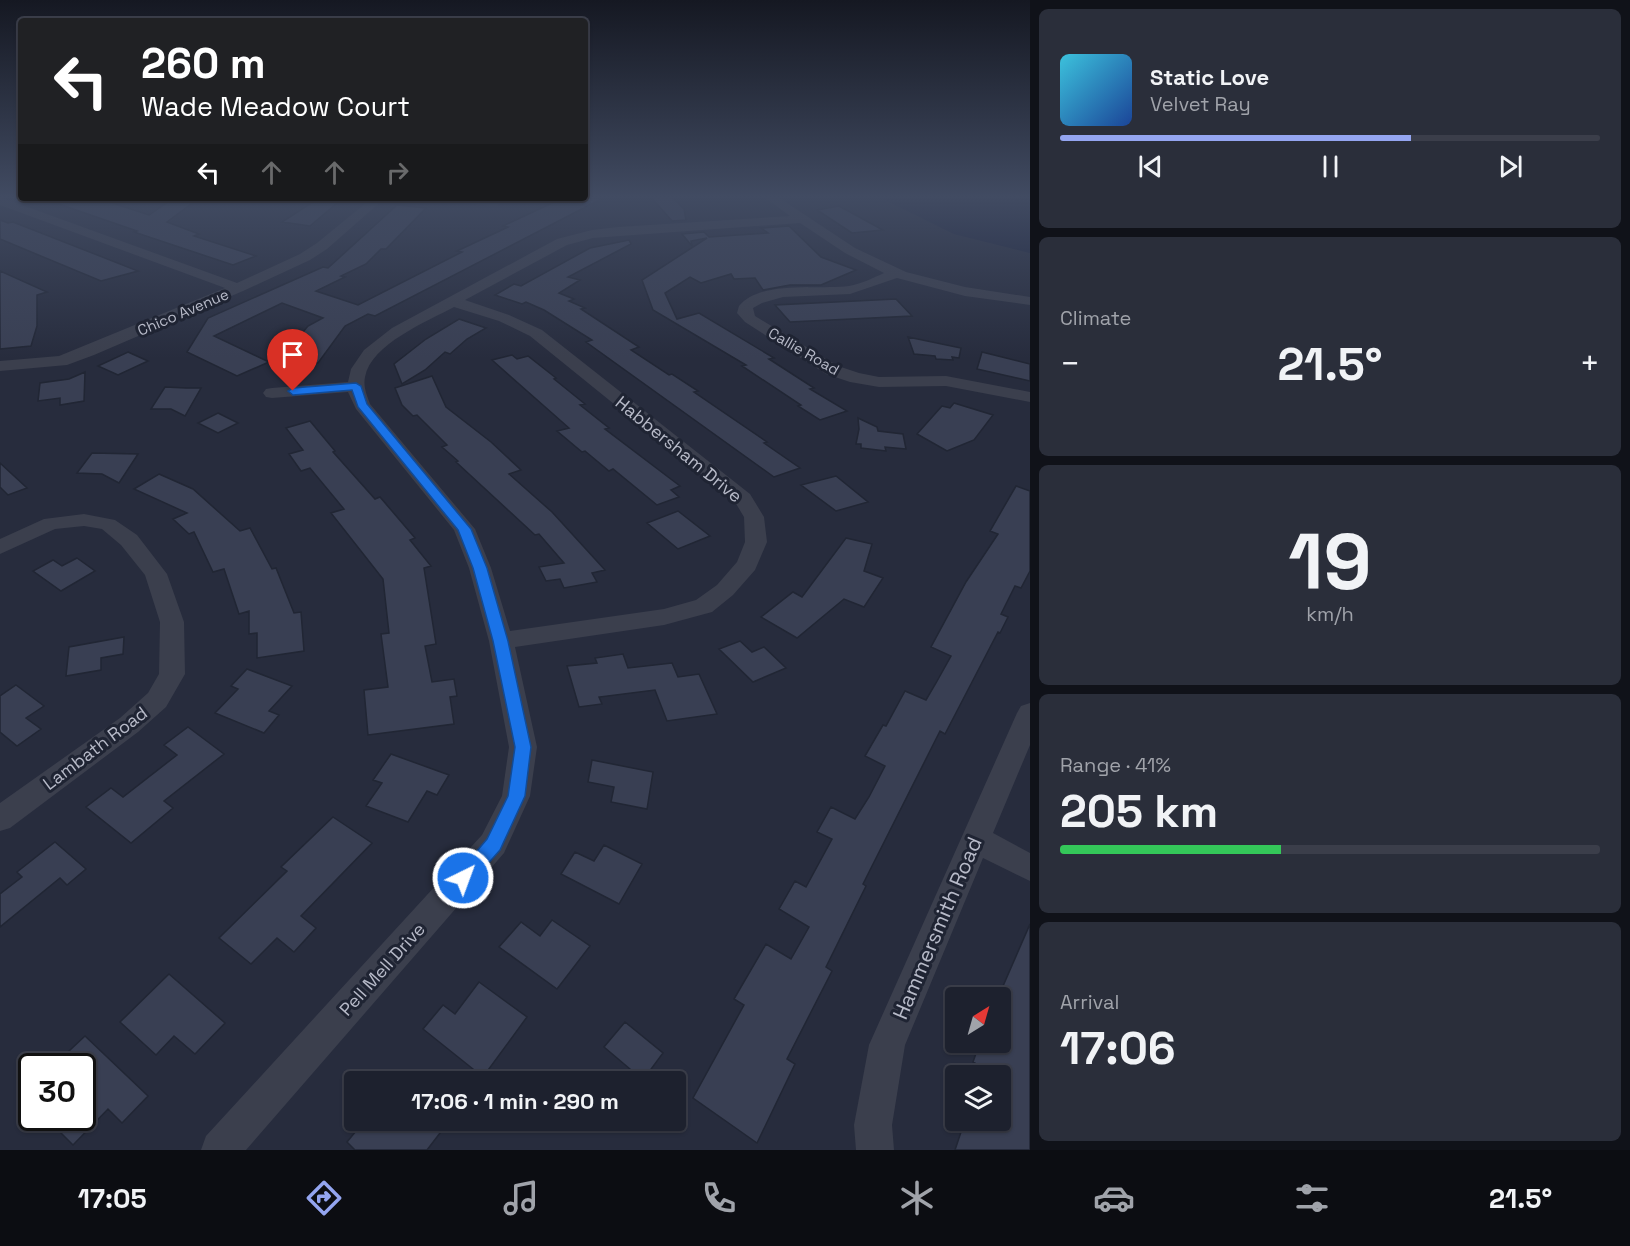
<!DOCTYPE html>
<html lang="en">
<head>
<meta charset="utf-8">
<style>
  :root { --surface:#1d212e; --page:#2a2e3a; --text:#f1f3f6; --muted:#a0a3aa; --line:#3b3e4a; --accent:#94a5f0 }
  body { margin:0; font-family:"Space Grotesk",sans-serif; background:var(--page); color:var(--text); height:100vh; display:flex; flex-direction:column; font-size:22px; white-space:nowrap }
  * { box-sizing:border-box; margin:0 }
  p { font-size:20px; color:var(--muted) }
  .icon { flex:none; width:33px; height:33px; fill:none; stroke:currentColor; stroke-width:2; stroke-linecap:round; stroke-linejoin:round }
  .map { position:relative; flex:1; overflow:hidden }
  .side { display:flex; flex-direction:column; gap:9px; padding:9px; background:#101219; width:600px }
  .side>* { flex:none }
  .banner { position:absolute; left:18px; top:18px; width:570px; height:183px; border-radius:6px; box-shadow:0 2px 4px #0004,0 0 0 2px var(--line); background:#202124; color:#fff; overflow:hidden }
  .needle { width:39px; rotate:37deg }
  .controls { position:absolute; left:945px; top:987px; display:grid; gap:12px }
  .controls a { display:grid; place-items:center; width:66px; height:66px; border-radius:6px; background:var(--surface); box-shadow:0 2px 4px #0004,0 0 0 2px var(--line); font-size:30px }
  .speed { position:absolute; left:18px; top:1053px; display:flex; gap:12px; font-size:30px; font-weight:700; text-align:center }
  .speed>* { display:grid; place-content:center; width:78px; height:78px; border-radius:50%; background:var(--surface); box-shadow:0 2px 4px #0004,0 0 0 2px var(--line); line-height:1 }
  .speed .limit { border:3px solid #111; border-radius:9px; background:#fff; color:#111 }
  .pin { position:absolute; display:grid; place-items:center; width:51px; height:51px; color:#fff; margin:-62px -26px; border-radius:50% 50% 50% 0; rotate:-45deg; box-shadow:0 0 6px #0007 }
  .pin .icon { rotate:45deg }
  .me { position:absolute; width:66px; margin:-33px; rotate:42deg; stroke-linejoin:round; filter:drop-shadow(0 0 4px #0008) }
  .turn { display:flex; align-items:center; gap:21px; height:126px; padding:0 24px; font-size:27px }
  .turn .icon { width:78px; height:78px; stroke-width:2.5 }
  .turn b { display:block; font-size:42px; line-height:51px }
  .lanes { display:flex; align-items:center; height:57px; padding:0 24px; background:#0003; justify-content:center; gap:30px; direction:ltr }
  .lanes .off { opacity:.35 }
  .big { font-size:45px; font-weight:700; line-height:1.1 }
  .side .widget { flex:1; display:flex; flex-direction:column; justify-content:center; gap:9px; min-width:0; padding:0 21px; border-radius:9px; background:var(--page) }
  .side .dial { align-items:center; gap:0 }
  .dial b { font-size:78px; line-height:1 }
  .song { display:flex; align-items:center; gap:18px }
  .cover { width:72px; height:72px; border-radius:9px; background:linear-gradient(135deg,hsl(190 70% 55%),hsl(220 70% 35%)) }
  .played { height:6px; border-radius:3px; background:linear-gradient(90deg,var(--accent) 65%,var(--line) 65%) }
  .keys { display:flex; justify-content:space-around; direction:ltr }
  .heat { display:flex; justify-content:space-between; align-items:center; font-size:33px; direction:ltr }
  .charge { height:9px; border-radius:4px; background:linear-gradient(90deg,#34c759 41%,var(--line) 0) }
  .trip { position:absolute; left:344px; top:1071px; width:342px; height:60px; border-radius:6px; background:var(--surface); box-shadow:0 2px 4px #0004,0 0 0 2px var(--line); font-weight:700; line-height:60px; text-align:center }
  .menu { display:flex; height:96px; justify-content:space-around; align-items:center; background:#0c0d12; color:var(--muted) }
  .menu .icon { width:42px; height:42px }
  .menu .on { color:var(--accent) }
  .menu b { font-size:27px; color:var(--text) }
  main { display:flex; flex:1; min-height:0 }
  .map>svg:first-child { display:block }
</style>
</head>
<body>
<main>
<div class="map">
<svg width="1030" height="1150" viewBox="0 0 1030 1150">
  <rect width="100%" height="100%" fill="#272c3d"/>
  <!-- water -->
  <path fill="#1a213a" d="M879,197H1030V253L954,234Z"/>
  <!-- building -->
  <path fill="#393f53" stroke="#212634" stroke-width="1.5" d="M651,197H672L684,209L686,220L672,221Z
    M51,198H97L149,215L174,198H199L167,222L199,234L194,236L256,256L233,265L134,232L137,231L50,201Z
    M319,198H343L310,226L282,222Z
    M563,198H603L375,316L368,314L345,326L318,363L278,362L308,326L323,318L282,303L214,336L269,362L237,376L187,352L208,318L323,267L328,268L397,205L426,208L386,249H381L366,264L341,276L345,277L316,291L358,305L462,252L457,251L508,227L503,226Z
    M839,206L883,230L852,233L817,210Z
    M0,220L8,223L13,222L138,271L101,281L0,239Z
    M789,226L821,257L856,270L821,285H790L763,290L755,278L734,279L731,274L701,283L690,277L665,293L677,319L699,313L774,358L769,359L814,388L810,389L847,411L820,420L798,406L801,405L742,366L746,365L653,310L642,280L707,238L691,241L692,246L682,234L704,232L709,237L768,233L761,228Z
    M629,240L631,244L568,277L580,280L559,293L574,299L569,301L585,308L581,309L639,347L631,350L669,375L672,374L698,391L694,392L767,442L764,443L800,468L774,477L586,342L592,340L544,310L526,302L522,304L495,295L514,284L521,286L590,248Z
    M0,271L47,292L37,295V326L31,346L0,349Z
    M896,299L912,316L790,322L775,305Z
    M459,319L486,328L467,339L450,354L445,352L425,370L402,384L394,364L426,339Z
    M908,337L961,348L959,358L952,357L953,360L936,359L935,356L914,354Z
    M128,352L148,361L118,375L98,366Z
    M982,352L1030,364V381L977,369Z
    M512,355L517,359L528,356L556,378L554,379L585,404L580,405L609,428L605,429L680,486L671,490L679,497L657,505L613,469L609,471L585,451L582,452L557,431L569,428L492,360Z
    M85,372L84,401L60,405V398L38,401L40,383L69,379Z
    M432,376L446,407L491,442L521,470L509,474L552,512L605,570L592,573L597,582L564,588L560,579L546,581L539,567L564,563L539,534L535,535L456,462L458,461L442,447L447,445L417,415L413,416L402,405L395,388Z
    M165,387L186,388H201L185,416L171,409H151Z
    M954,403L993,415L974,440L947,451L917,434L942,406L950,408Z
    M218,413L238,423L218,433L198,423Z
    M858,418L877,427L878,431L903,434L906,449L885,447L886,451L861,448V444H856L859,429Z
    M310,421L335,451L333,452L375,499L380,497L415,538L410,540L431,566L424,568L436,644L425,646L432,682L454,679L457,696L450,697L454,724L368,735L364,690L388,687L381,634L389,633L383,579L331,513L344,509L310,468L301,471L289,454L303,450L286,428Z
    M92,453L138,454L119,483L102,474L77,473Z
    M0,463L27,488L8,495L0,487Z
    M159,474L193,489L240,531L250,528L272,569L276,568L294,613L301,612L304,651L257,658V633L249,634V611L239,614L224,569L213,572L194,532L189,534L173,519L187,513L134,489Z
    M836,476L868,502L836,511L801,485Z
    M1016,486L1030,491V571L1021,588L1015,586L1001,614L1008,617L1000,633L998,632L945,734L940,731L863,884L866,886L826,967L832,971L787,1059L795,1064L757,1143L693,1098L744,1005L734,999L766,944L791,959L809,927L779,909L795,881L806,887L832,839L817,832L831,807L855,819L869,797L885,766L865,756L883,725L886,726L905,691L926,700L936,683L951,656L931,647L966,582L998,534L990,531Z
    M678,511L710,536L678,549L647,523Z
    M846,538L872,544L864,571L883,578L864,607L844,599L797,638L761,617L793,592L802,597Z
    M77,558L95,571L61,591L33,571L53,560L62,566Z
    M124,637L123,654L101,658V670L66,676L69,647Z
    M740,641L752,652L764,647L786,668L753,682L719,649Z
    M623,654L628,668L672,663L678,677L699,674L717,714L667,721L655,690L599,697L602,704L579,707L567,666L597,663L595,658Z
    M247,669L292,686L269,711L279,715L264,733L215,713L238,689L231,686Z
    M16,685L44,706L26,718L41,729L17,746L0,732V696Z
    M188,727L224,754L164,801L173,808L131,843L86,807L111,788L123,797L177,755L164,745Z
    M391,754L449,775L437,795L427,791L408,822L366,806L382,783L373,780Z
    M592,760L653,772L647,809L611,802L614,787L588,782Z
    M333,817L372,843L301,916L316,928L294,952L277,938L251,964L219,938L287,871L281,867Z
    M55,842L86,869L67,885L60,878L0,927V894L22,877L17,872Z
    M604,845L642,864L619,904L561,874L575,852L594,861Z
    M552,920L590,946L557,989L499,947L521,922L540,936Z
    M1030,924V1150H955L963,1126L969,1130L972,1120H1000V1076H996L973,1062L980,1042H1000V993Z
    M169,974L225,1023L195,1054L174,1036L156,1055L120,1022Z
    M479,982L527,1017L483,1077L423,1029L443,1005L455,1014Z
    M625,1022L663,1053L643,1080L604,1047Z
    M85,1036L148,1096L122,1123L108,1109L73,1145L46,1118H82V1066H53Z
    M365,1120H450L427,1150H355L347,1142Z"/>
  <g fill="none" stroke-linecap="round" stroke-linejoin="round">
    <!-- minor -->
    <path fill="#3b3f4d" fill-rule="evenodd" d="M0,197L237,283L300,254L317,243L372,198H385L327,249L310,260L243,291L94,355L67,365L0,371V361L59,356L225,288L0,205Z
      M764,197H778L855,248L906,272L965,287L1030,297V305L965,296L897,278L850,294L783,297L762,303L753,308L755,316L838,366L859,373L879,377L946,376L1030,392V402L946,386L879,387L850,382L826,374L745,322L737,313L739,306C760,280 818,290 849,286C861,284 873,278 884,273L845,253L800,223L593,238L567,245L465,300L509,315L542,330L750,494L764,517L767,542L755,570L733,595L712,612L664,625L515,647L537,747L530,796L504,853L246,1150H201L206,1136L482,835L502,796L509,747L489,641L469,568L454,530L356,409L348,392L272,398L266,397L263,393L266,389L272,388L348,382L351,369L364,350L392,328L557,239L592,230L618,227L790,216ZM454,307L499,321L530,336L735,502L744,517L745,542L737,562L717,585L696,600L664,609L510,631L491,568L475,529L370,404C367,395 363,387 365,377C371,344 428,321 454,307Z
      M444,198H492L502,202L496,206L450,202Z
      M84,514L115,520L137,535L167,574L184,622L185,674L166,707L138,732L10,828L0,831V803L120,718L148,693L159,674L160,622L145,575L121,545L102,529L84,526L55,529L0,554V539L44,519Z
      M1030,703V745L993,833L1030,853V881L983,858L905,1045L892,1125L894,1150H856L854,1125L869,1045L1017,713L1021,706Z"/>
  </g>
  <!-- sky -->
  <linearGradient id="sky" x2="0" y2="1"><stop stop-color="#151822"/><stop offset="0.55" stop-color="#414b62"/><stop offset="1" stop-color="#414b62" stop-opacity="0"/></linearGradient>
  <rect width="1030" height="358" fill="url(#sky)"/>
  <!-- route -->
  <path fill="#1a73e8" stroke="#114b97" stroke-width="1.5" d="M356,383L361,386L367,404L471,529L487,568L508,641L531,747L525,796L500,850L470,884L463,887L457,884L454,878L487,839L508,796L515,747L493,641L473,568L458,530L358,407L352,390L293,395L288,391L293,388Z"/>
  <g text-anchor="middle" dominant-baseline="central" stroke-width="6" stroke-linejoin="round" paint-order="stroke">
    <!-- far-street labels -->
    <g font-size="15" fill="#b7bac8" stroke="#1f2433">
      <text transform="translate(183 312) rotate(-23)">Chico Avenue</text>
      <text transform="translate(804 351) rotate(30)">Callie Road</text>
    </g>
    <!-- street labels -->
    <g font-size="18" fill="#b7bac8" stroke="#1f2433">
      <text transform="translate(679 449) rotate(39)">Habbersham Drive</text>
      <text transform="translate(95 748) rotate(-37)">Lambath Road</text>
      <text transform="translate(382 969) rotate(-48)">Pell Mell Drive</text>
    </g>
    <!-- near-street labels -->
    <g font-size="21" fill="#b7bac8" stroke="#1f2433">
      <text transform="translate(937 928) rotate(-67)">Hammersmith Road</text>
    </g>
  </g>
</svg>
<div class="controls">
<a><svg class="needle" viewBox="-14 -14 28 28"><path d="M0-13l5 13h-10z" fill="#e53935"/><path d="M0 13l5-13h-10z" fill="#a0a3aa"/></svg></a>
<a><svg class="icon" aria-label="layers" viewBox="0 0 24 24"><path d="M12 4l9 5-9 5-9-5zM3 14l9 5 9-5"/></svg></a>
</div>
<div class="speed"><div class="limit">30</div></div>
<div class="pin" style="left:293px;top:391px;background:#d93025"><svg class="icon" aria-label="arrive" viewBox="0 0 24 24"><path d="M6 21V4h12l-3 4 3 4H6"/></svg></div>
<svg class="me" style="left:463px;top:878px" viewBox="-20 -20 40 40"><circle r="17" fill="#1a73e8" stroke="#fff" stroke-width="3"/><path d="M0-11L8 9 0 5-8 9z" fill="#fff"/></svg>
<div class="trip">17:06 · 1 min · 290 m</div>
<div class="banner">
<div class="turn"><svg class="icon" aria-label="left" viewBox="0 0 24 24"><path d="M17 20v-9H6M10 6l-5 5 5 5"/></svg><div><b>260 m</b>Wade Meadow Court</div></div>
<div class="lanes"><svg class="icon" aria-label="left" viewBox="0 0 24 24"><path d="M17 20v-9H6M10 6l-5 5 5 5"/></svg><svg class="icon off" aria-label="ahead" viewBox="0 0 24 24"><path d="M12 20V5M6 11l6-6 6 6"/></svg><svg class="icon off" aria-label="ahead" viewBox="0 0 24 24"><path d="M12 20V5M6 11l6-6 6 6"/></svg><svg class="icon off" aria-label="right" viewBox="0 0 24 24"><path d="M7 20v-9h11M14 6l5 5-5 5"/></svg></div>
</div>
</div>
<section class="side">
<div class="widget">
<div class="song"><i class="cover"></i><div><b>Static Love</b><p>Velvet Ray</p></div></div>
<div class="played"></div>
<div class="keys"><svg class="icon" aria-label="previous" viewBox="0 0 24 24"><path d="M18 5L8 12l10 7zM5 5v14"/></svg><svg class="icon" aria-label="pause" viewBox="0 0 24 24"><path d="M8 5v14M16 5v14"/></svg><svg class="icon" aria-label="next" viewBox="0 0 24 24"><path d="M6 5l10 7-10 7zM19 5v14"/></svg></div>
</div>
<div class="widget"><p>Climate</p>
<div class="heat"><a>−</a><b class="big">21.5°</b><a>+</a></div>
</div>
<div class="widget dial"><b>19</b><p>km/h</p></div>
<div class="widget"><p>Range · 41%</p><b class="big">205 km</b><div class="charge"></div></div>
<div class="widget"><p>Arrival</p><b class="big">17:06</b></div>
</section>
</main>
<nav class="menu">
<b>17:05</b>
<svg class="icon on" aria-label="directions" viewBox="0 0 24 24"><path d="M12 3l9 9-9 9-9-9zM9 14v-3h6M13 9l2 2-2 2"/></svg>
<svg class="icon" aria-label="music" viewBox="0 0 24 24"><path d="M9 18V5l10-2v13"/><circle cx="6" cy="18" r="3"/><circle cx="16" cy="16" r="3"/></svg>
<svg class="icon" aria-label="phone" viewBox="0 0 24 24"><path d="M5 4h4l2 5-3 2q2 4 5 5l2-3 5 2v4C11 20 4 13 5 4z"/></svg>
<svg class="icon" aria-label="climate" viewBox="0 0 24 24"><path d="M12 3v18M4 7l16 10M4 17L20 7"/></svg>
<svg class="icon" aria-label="car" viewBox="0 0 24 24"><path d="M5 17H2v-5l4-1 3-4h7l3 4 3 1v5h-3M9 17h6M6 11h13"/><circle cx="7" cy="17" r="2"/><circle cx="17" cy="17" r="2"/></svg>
<svg class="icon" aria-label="filters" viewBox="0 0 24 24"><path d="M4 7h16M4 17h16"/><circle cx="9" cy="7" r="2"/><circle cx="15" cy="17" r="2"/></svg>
<b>21.5°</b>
</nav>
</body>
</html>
